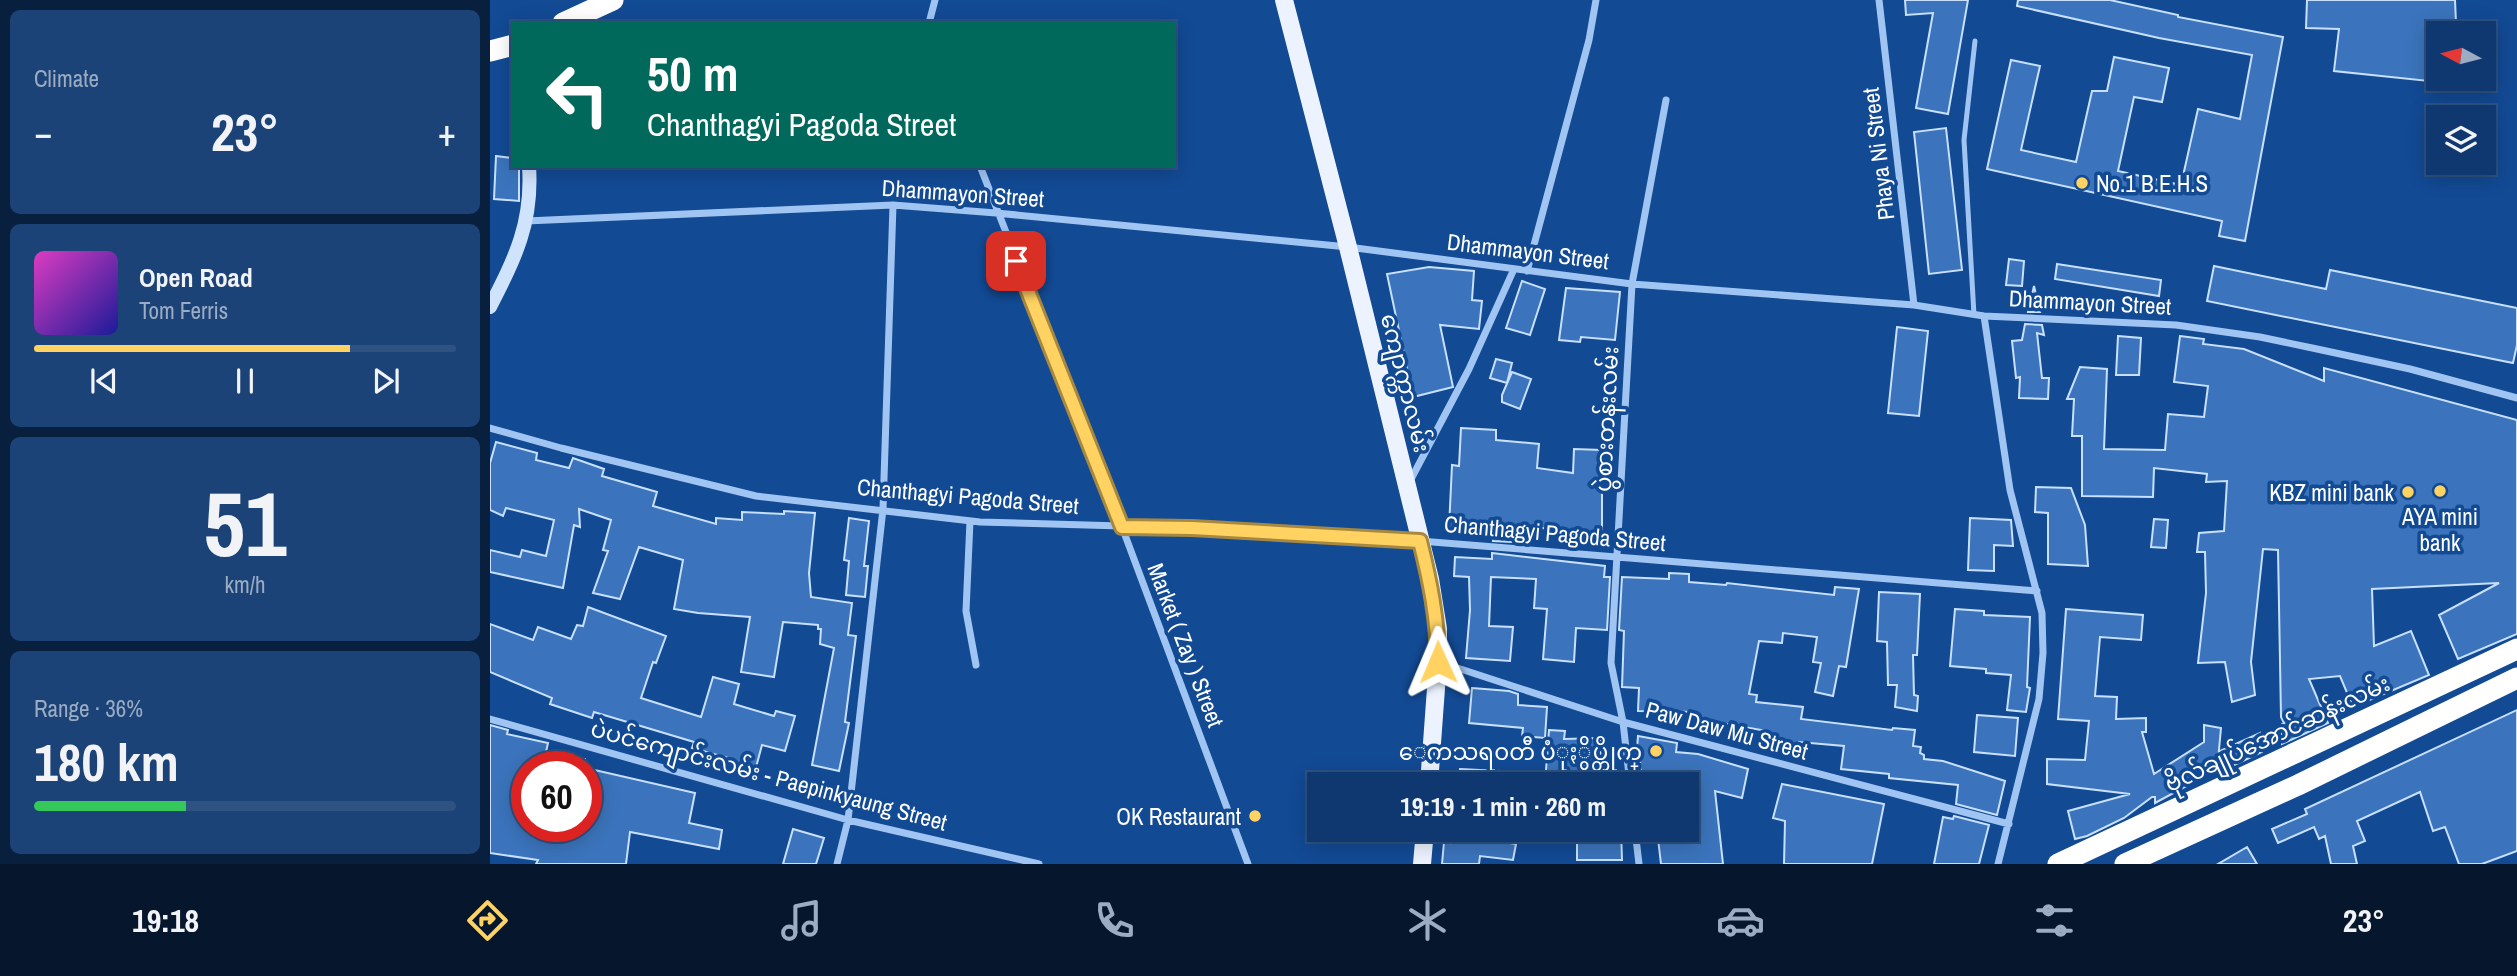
<!DOCTYPE html>
<html lang="en">
<head>
<meta charset="utf-8">
<style>
  :root { --surface:#0e386f; --page:#1c4377; --text:#f1f3f6; --muted:#9bacc3; --line:#2e5282; --accent:#ffd262 }
  body { margin:0; font-family:"Archivo Narrow","Noto Sans Myanmar",sans-serif; background:var(--page); color:var(--text); height:100vh; display:flex; flex-direction:column; font-size:26px; white-space:nowrap }
  * { box-sizing:border-box; margin:0 }
  p { font-size:23px; color:var(--muted) }
  .icon { flex:none; width:38px; height:38px; fill:none; stroke:currentColor; stroke-width:2; stroke-linecap:round; stroke-linejoin:round }
  .map { position:relative; flex:1; overflow:hidden }
  .panel { display:flex; flex-direction:column; gap:10px; padding:10px; background:#081f3d; width:490px }
  .panel>* { flex:none }
  .guide { position:absolute; left:21px; top:21px; width:665px; height:147px; border-radius:0px; box-shadow:0 4px 18px #0003,0 0 0 2px var(--line); background:#00695c; color:#fff; overflow:hidden }
  .needle { width:46px; rotate:277deg }
  .fabs { position:absolute; left:1936px; top:21px; display:grid; gap:14px }
  .fabs a { display:grid; place-items:center; width:70px; height:70px; border-radius:0px; background:var(--surface); box-shadow:0 4px 18px #0003,0 0 0 2px var(--line); font-size:35px }
  .speed { position:absolute; left:21px; top:751px; display:flex; gap:14px; font-size:35px; font-weight:700; text-align:center }
  .speed>* { display:grid; place-content:center; width:91px; height:91px; border-radius:50%; background:var(--surface); box-shadow:0 4px 18px #0003,0 0 0 2px var(--line); line-height:1 }
  .speed .limit { border:10px solid #d22; background:#fff; color:#111 }
  .pin { position:absolute; display:grid; place-items:center; width:60px; height:60px; color:#fff; margin:-30px; border-radius:14px; box-shadow:0 4px 10px #0006 }
  .me { position:absolute; width:77px; margin:-38px; rotate:359deg; stroke-linejoin:round; filter:drop-shadow(0 0 5px #0008) }
  .turn { display:flex; align-items:center; gap:24px; height:147px; padding:0 21px; font-size:32px }
  .turn .icon { width:91px; height:91px; stroke-width:2.5 }
  .turn b { display:block; font-size:49px; line-height:60px }
  .big { font-size:52px; font-weight:700; line-height:1.1 }
  .panel .widget { flex:1; display:flex; flex-direction:column; justify-content:center; gap:10px; min-width:0; padding:0 24px; border-radius:10px; background:var(--page) }
  .panel .dial { align-items:center; gap:0 }
  .dial b { font-size:91px; line-height:1 }
  .song { display:flex; align-items:center; gap:21px }
  .cover { width:84px; height:84px; border-radius:10px; background:linear-gradient(135deg,hsl(310 70% 55%),hsl(240 70% 35%)) }
  .played { height:7px; border-radius:4px; background:linear-gradient(90deg,var(--accent) 75%,var(--line) 75%) }
  .keys { display:flex; justify-content:space-around; direction:ltr }
  .heat { display:flex; justify-content:space-between; align-items:center; font-size:38px; direction:ltr }
  .charge { height:10px; border-radius:5px; background:linear-gradient(90deg,#34c759 36%,var(--line) 0) }
  .trip { position:absolute; left:817px; top:772px; width:392px; height:70px; border-radius:0px; background:var(--surface); box-shadow:0 4px 18px #0003,0 0 0 2px var(--line); font-weight:700; line-height:70px; text-align:center }
  .menu { display:flex; height:112px; justify-content:space-around; align-items:center; background:#06162c; color:var(--muted) }
  .menu .icon { width:49px; height:49px }
  .menu .selected { color:var(--accent) }
  .menu b { font-size:32px; color:var(--text) }
  main { display:flex; flex:1; min-height:0 }
  .map>svg:first-child { display:block }
</style>
</head>
<body>
<main>
<section class="panel">
<div class="widget"><p>Climate</p>
<div class="heat"><a>−</a><b class="big">23°</b><a>+</a></div>
</div>
<div class="widget">
<div class="song"><i class="cover"></i><div><b>Open Road</b><p>Tom Ferris</p></div></div>
<div class="played"></div>
<div class="keys"><svg class="icon" aria-label="previous" viewBox="0 0 24 24"><path d="M18 5L8 12l10 7zM5 5v14"/></svg><svg class="icon" aria-label="pause" viewBox="0 0 24 24"><path d="M8 5v14M16 5v14"/></svg><svg class="icon" aria-label="next" viewBox="0 0 24 24"><path d="M6 5l10 7-10 7zM19 5v14"/></svg></div>
</div>
<div class="widget dial"><b>51</b><p>km/h</p></div>
<div class="widget"><p>Range · 36%</p><b class="big">180 km</b><div class="charge"></div></div>
</section>
<div class="map">
<svg width="2027" height="864" viewBox="0 0 2027 864">
  <rect width="100%" height="100%" fill="#124a94"/>
  <!-- building -->
  <path fill="#3b74bc" stroke="#c8e0fd" stroke-width="2" d="M1415,0H1478L1458,114L1426,108L1443,13L1416,15Z
    M1528,0H1620L1688,15V17L1793,37L1755,241L1729,236L1732,221L1497,169L1521,60L1550,66L1531,150L1586,162L1602,91H1617L1624,57L1679,68L1672,102L1644,97L1628,171L1691,185L1708,109L1750,119L1762,55L1669,38L1527,6Z
    M1817,0H1965L1966,23L1948,25V82L1844,71L1849,29L1816,28Z
    M1456,128L1472,270L1439,274L1424,132Z
    M6,156L23,158V166H29V201L4,199Z
    M1519,259L1534,261L1532,286L1516,285Z
    M1567,264L1671,280L1669,296L1565,279Z
    M1724,266L1836,289L1840,270L2027,308V345L2023,363L1717,301Z
    M939,267L984,271L982,300L992,301L989,329L950,325L963,387L923,397L897,274Z
    M1032,281L1055,289L1040,335L1016,328Z
    M1544,286L1550,312H1538Z
    M1076,288L1130,292L1125,340L1091,337L1090,342L1069,340Z
    M1535,324L1552,325L1554,335L1547,333L1552,378H1559L1558,399L1529,398L1530,377L1526,378L1522,341L1532,340Z
    M1407,327L1438,331L1429,416L1398,413Z
    M1628,336L1651,338L1649,375H1626Z
    M1690,336L1714,339L1713,344L1754,349L1834,381V368L2027,420V634L1968,659L1949,615L2009,583L1882,589L1884,646L1921,631L1939,675L1863,707L1850,676L1819,679L1838,723L1792,744V724L1794,723L1791,717L1788,550L1773,549L1761,662L1765,695L1742,702L1735,662L1708,663L1716,593L1715,552H1707L1709,533L1734,531L1737,481L1716,482L1717,474L1664,468L1663,497L1592,496V436H1582L1584,399H1577L1590,367L1617,369L1614,449L1675,450L1678,414L1714,417L1718,386L1684,382Z
    M1006,359L1022,363L1017,383L1000,378Z
    M1022,372L1041,379L1030,409L1012,402V395Z
    M971,428L1006,430V440L1049,444L1047,468L1083,473L1084,449L1112,450V534H1080V531L1023,525L1022,542L1003,541V530L959,528L962,465L969,466Z
    M6,442L47,453L46,460L79,468L83,458L114,469L112,476L167,492L163,506L226,524V518L252,520V512L294,514V511L325,513L319,573L321,597L362,603L358,635L366,636L355,722L359,723L349,771L322,765L344,648L330,644L331,629H328V625L293,622L284,677L251,672L260,617L208,613L184,609L193,560L149,547L130,599L103,593L118,551L113,550L121,520L89,509L90,527L84,525L73,588L0,572V550L30,557L32,550L56,556L64,520L16,508L13,516L0,510V463Z
    M1546,487L1581,488L1595,525L1598,566L1558,564V513L1545,512Z
    M359,518L379,521L374,566H378L375,597L356,595L359,561L354,560Z
    M1480,518L1521,520L1523,546L1504,545V571L1478,570Z
    M1664,519L1678,520L1676,548L1661,547Z
    M1002,553L1115,566L1114,577H1120L1117,630L1086,628L1084,662L1053,659L1057,609L1044,608L1046,579L1001,577L999,626L1023,627L1020,661L976,658L980,610L979,577L964,576L965,557L1002,559Z
    M1179,573L1199,574V582L1236,585L1237,583L1344,595L1345,587L1369,589L1356,667L1349,666L1343,696L1325,692L1331,663L1323,662L1327,637L1293,633L1292,643L1269,641L1259,694L1267,695L1266,702L1313,707L1311,719L1402,730L1403,728L1425,730L1423,746L1431,747L1430,753L1434,755V759L1453,761L1515,781L1507,815L1466,804L1468,785L1399,778V774L1351,769L1354,746L1309,742L1308,751L1275,748L1277,731L1203,718L1204,712L1148,711L1149,688L1132,687L1134,631L1129,630L1132,577L1179,579Z
    M1389,592L1430,594L1427,655H1423L1424,695L1428,696L1427,711L1405,707L1407,685H1398L1397,642L1387,641Z
    M98,607L176,636L166,663L163,662L151,698L211,717L223,677L249,684L244,704L284,716L286,711L305,716L295,751L272,745L265,771L236,763L238,758L202,748L204,742L104,712L102,718L60,704L62,698L0,672V624L43,640L48,627L81,639L87,625L93,626Z
    M1465,609L1494,611V615L1540,617L1537,687L1540,688L1536,712L1517,710L1521,675L1496,673V669L1460,666Z
    M1576,609L1653,615L1651,640L1610,637L1605,696L1627,697L1626,719L1656,718V732H1652L1664,774L1714,742V725L1731,728L1728,760L1702,771L1704,782L1665,803V797H1662L1634,818L1597,836L1585,839L1578,811L1640,794L1557,784V759L1595,760L1599,721L1568,719Z
    M982,688L1019,691L1028,694V705L1057,707L1055,738L1032,736L1033,728L979,723Z
    M2027,710V851L1992,864H1969L1955,827L1943,831L1930,792L1867,821L1875,841L1863,846L1867,864H1841L1835,836L1829,839L1824,827L1788,843L1782,829L1817,814L1815,809Z
    M1487,715L1528,718L1525,756L1484,752Z
    M0,725L18,730L17,734L58,743L56,752L95,759V766H37V826H96V768L205,793L199,823L232,830L229,849L140,832L136,864H46L48,860L0,853Z
    M1059,730L1075,731L1074,739L1110,738L1113,784L1055,783Z
    M1770,733L1772,752L1738,768L1730,751Z
    M1148,736L1187,743L1186,752L1208,754L1258,769L1252,798L1225,791L1233,864H1171L1167,830H1197V784H1152L1150,761H1146Z
    M970,769L1030,772V784H969Z
    M1292,784L1394,804L1382,864H1294L1295,821L1283,818Z
    M1464,816L1499,825L1489,864H1444L1453,817L1463,819Z
    M303,829L334,838L326,864H293Z
    M962,830H1021L1019,843L1026,844L1023,860L990,856L989,864H952L954,842L960,843Z
    M1131,830L1132,860H1087V831Z
    M1757,847L1767,864H1728Z"/>
  <g fill="none" stroke-linecap="round" stroke-linejoin="round">
    <!-- lane -->
    <path stroke="#a0c5f3" stroke-width="5" d="M1484,315L1474,140L1485,41"/>
    <!-- street -->
    <path stroke="#a0c5f3" stroke-width="7" d="M1389,0L1424,305
      M439,23L445,0
      M490,166L632,527L758,864
      M36,221L403,205L506,213L858,247L1142,284L1424,305L1494,316L1686,325L1770,337L1827,349L1920,369L2027,398
      M1037,271L1099,40L1106,0
      M1494,316L1520,490L1552,613L1553,653L1549,699L1508,864
      M0,428L71,448L266,496L490,522L702,528L930,541L1547,591
      M920,481L979,369L1024,269
      M480,521L476,611L486,665
      M949,662L1133,722L1519,824
      M0,719L358,820L549,864
      M1140,784L1133,722L1121,663L1142,284L1176,100
      M1145,830L1149,864
      M347,864L358,820L393,509L403,205"/>
    <!-- secondary -->
    <path stroke="#cfe3fc" stroke-width="14" d="M0,307C25,258 43,223 39,166"/>
    <!-- primary -->
    <path stroke="#ecf3ff" stroke-width="18" d="M794,0L858,247L940,579L948,629V661L939,784
      M932,864L935,830"/>
    <!-- highway -->
    <path stroke="#fff" stroke-width="21" d="M73,23L123,0
      M0,51L23,45
      M1568,864L2027,649
      M1635,864L1808,785L2027,678"/>
  </g>
  <g fill="none" stroke-linecap="round" stroke-linejoin="round">
    <defs>
      <path id="route" d="M526,261L632,527L702,528L930,541C940,581 948,620 948,662"/>
    </defs>
    <!-- route casing -->
    <use href="#route" stroke="#a68840" stroke-width="18"/>
    <!-- route -->
    <use href="#route" stroke="#ffd262" stroke-width="12"/>
  </g>
  <!-- markers -->
  <g fill="#ffd262" stroke="#124a94" stroke-width="2.5">
    <circle cx="1592" cy="183" r="7"/>
    <circle cx="1950" cy="491" r="7"/>
    <circle cx="1918" cy="492" r="7"/>
    <circle cx="1166" cy="751" r="7"/>
    <circle cx="765" cy="816" r="7"/>
  </g>
  <g text-anchor="middle" dominant-baseline="central" stroke-width="7" stroke-linejoin="round" paint-order="stroke">
    <!-- street labels -->
    <g font-size="23" fill="#fff" stroke="#124a94">
      <text transform="translate(1388 154) rotate(-97)">Phaya Ni Street</text>
      <text transform="translate(473 193) rotate(4)">Dhammayon Street</text>
      <text transform="translate(1038 251) rotate(7)">Dhammayon Street</text>
      <text transform="translate(1600 302) rotate(3)">Dhammayon Street</text>
      <text transform="translate(916 383) rotate(76)">ကျောက္ကာလမ်း</text>
      <text transform="translate(1116 419) rotate(-87)">ပွဲစားတန်းလမ်း</text>
      <text transform="translate(478 496) rotate(5)">Chanthagyi Pagoda Street</text>
      <text transform="translate(1065 533) rotate(5)">Chanthagyi Pagoda Street</text>
      <text transform="translate(696 645) rotate(69)">Market ( Zay ) Street</text>
      <text transform="translate(1237 730) rotate(15)">Paw Daw Mu Street</text>
      <text transform="translate(1787 733) rotate(-25)">ဗိုလ်ချုပ်အောင်ဆန်းလမ်း</text>
      <text transform="translate(279 775) rotate(15)">ပဲပင်ကျောင်းလမ်း - Paepinkyaung Street</text>
    </g>
    <!-- poi labels -->
    <g font-size="23" fill="#fff" stroke="#124a94" text-anchor="end">
      <text x="1606" y="183" text-anchor="start">No.1 B.E.H.S</text>
      <text x="1904" y="492">KBZ mini bank</text>
      <text x="1950" y="516" text-anchor="middle">AYA mini<tspan x="1950" dy="26">bank</tspan></text>
      <text x="1152" y="751">ေကသရ၀တီ ပံုႏွိပ္တိုက္</text>
      <text x="751" y="816">OK Restaurant</text>
    </g>
  </g>
</svg>
<div class="fabs">
<a><svg class="needle" viewBox="-14 -14 28 28"><path d="M0-13l5 13h-10z" fill="#e53935"/><path d="M0 13l5-13h-10z" fill="#9bacc3"/></svg></a>
<a><svg class="icon" aria-label="layers" viewBox="0 0 24 24"><path d="M12 4l9 5-9 5-9-5zM3 14l9 5 9-5"/></svg></a>
</div>
<div class="speed"><div class="limit">60</div></div>
<div class="pin" style="left:526px;top:261px;background:#d93025"><svg class="icon" aria-label="arrive" viewBox="0 0 24 24"><path d="M6 21V4h12l-3 4 3 4H6"/></svg></div>
<svg class="me" style="left:948px;top:662px" viewBox="-20 -20 40 40"><path d="M0-17L14 15 0 8-14 15z" fill="#ffd262" stroke="#fff" stroke-width="4"/></svg>
<div class="trip">19:19 · 1 min · 260 m</div>
<div class="guide">
<div class="turn"><svg class="icon" aria-label="left" viewBox="0 0 24 24"><path d="M17 20v-9H6M10 6l-5 5 5 5"/></svg><div><b>50 m</b>Chanthagyi Pagoda Street</div></div>
</div>
</div>
</main>
<nav class="menu">
<b>19:18</b>
<svg class="icon selected" aria-label="directions" viewBox="0 0 24 24"><path d="M12 3l9 9-9 9-9-9zM9 14v-3h6M13 9l2 2-2 2"/></svg>
<svg class="icon" aria-label="music" viewBox="0 0 24 24"><path d="M9 18V5l10-2v13"/><circle cx="6" cy="18" r="3"/><circle cx="16" cy="16" r="3"/></svg>
<svg class="icon" aria-label="phone" viewBox="0 0 24 24"><path d="M5 4h4l2 5-3 2q2 4 5 5l2-3 5 2v4C11 20 4 13 5 4z"/></svg>
<svg class="icon" aria-label="climate" viewBox="0 0 24 24"><path d="M12 3v18M4 7l16 10M4 17L20 7"/></svg>
<svg class="icon" aria-label="car" viewBox="0 0 24 24"><path d="M5 17H2v-5l4-1 3-4h7l3 4 3 1v5h-3M9 17h6M6 11h13"/><circle cx="7" cy="17" r="2"/><circle cx="17" cy="17" r="2"/></svg>
<svg class="icon" aria-label="filters" viewBox="0 0 24 24"><path d="M4 7h16M4 17h16"/><circle cx="9" cy="7" r="2"/><circle cx="15" cy="17" r="2"/></svg>
<b>23°</b>
</nav>
</body>
</html>
